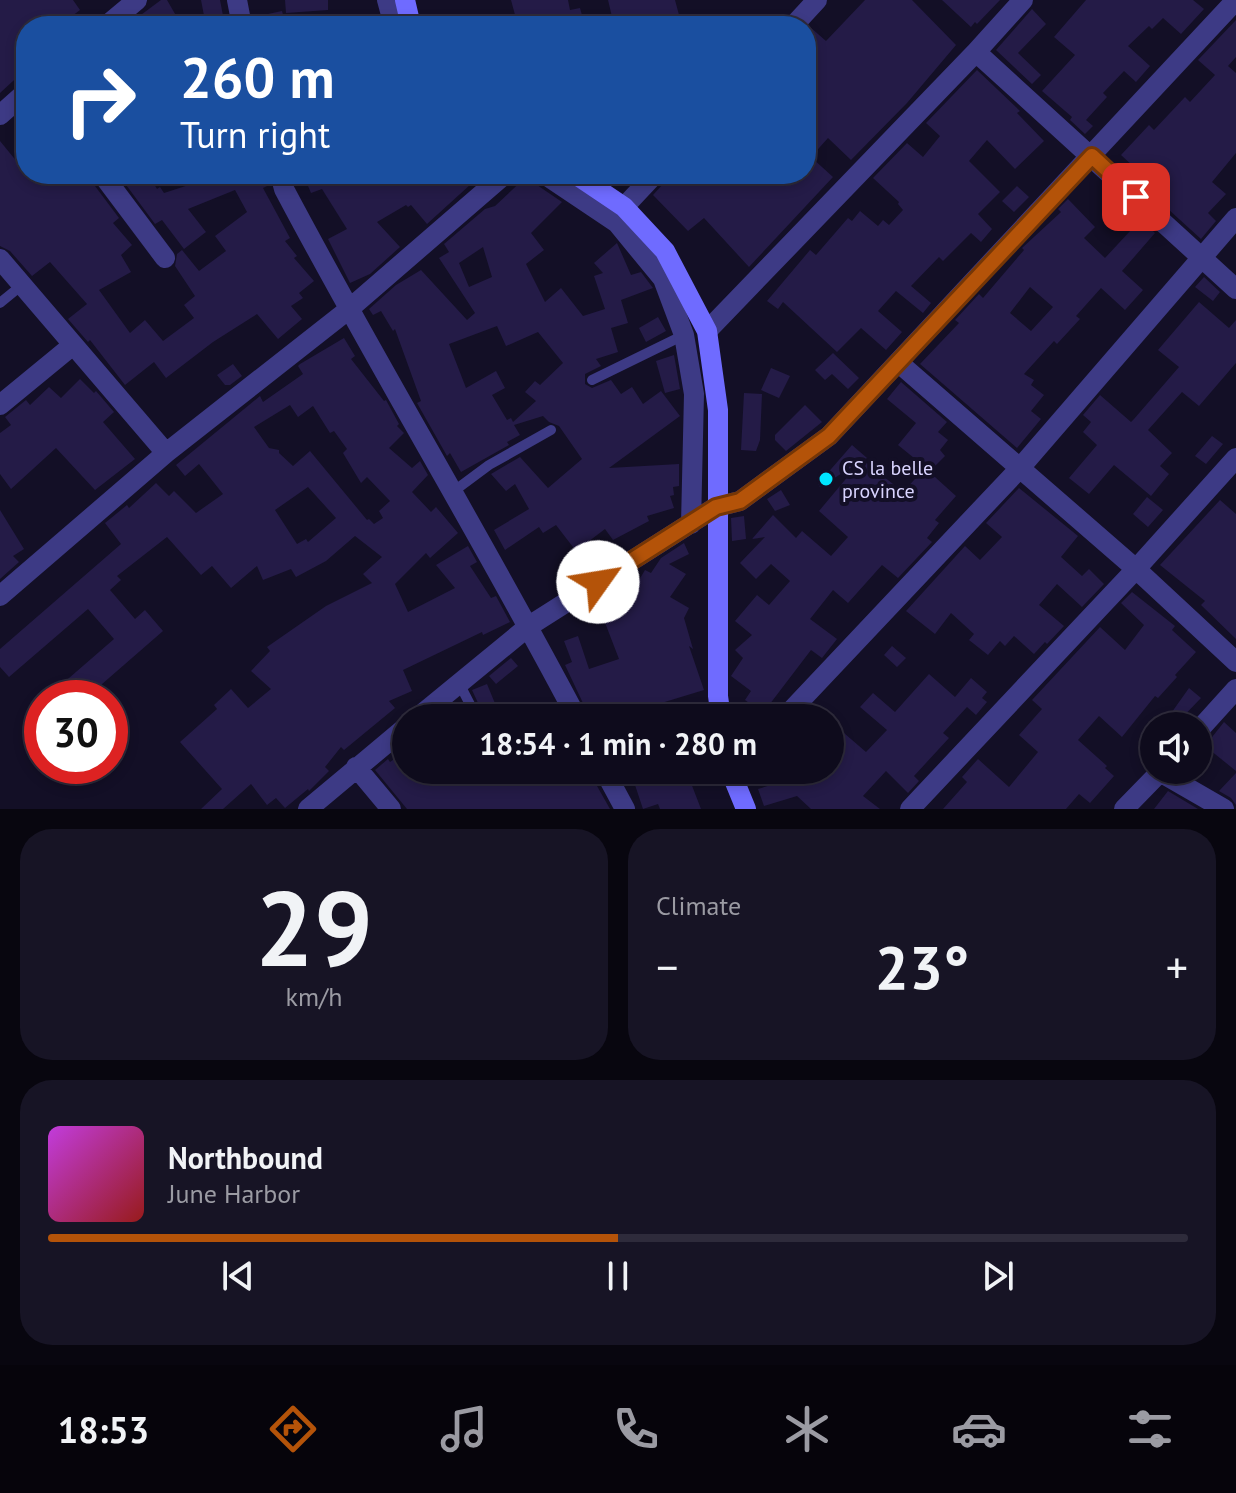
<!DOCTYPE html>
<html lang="en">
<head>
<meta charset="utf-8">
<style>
  :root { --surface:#0e0b1c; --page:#171425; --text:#f1f3f6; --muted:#9b9ba3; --line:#2e2b3b; --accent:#b45309 }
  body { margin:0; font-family:"PT Sans",sans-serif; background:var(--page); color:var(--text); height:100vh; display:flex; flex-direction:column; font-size:30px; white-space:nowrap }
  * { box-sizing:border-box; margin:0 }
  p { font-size:26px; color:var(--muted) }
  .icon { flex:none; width:44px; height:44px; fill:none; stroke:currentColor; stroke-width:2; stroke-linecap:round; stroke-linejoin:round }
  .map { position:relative; height:809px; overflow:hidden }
  .panel { display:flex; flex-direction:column; gap:20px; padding:20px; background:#08060f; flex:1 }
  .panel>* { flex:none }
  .top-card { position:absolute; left:16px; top:16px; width:800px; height:168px; border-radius:32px; box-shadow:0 4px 12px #0003,0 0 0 2px var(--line); background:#1a4fa0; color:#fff; overflow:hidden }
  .buttons { position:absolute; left:1140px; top:712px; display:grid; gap:16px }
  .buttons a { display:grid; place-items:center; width:72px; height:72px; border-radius:50%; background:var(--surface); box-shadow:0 4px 12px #0003,0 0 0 2px var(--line); font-size:40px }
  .speed { position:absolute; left:24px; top:680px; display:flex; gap:16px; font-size:40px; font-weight:700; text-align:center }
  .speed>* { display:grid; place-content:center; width:104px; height:104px; border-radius:50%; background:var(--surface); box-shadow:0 4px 12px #0003,0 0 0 2px var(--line); line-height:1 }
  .speed .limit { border:12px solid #d22; background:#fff; color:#111 }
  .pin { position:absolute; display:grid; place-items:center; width:68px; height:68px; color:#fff; margin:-34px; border-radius:16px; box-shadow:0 4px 12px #0006 }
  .me { position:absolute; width:88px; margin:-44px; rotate:58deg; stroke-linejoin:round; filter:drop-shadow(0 0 6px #0008) }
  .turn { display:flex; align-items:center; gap:28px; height:168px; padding:0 32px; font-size:36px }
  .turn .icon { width:104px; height:104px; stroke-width:2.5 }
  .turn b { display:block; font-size:56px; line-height:68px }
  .big { font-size:60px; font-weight:700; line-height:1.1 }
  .panel .tile { flex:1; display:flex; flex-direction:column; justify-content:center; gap:12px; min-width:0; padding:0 28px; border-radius:32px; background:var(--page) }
  .panel .dial { align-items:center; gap:0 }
  .dial b { font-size:104px; line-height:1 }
  .song { display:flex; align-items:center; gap:24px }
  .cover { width:96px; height:96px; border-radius:12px; background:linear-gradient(135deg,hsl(290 70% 55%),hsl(0 70% 35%)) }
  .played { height:8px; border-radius:4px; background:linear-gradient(90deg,var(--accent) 50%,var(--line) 50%) }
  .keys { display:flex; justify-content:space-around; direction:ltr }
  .heat { display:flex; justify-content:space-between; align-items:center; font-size:44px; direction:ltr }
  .panel .tiles { flex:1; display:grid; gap:20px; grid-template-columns:1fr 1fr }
  .tile:last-child { grid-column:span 2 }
  .trip { position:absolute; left:392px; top:704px; width:452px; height:80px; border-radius:40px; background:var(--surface); box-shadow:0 4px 12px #0003,0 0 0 2px var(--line); font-weight:700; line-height:80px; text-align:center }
  .menu { display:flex; height:128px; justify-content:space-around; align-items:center; background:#06040b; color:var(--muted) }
  .menu .icon { width:56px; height:56px }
  .menu .on { color:var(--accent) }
  .menu b { font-size:36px; color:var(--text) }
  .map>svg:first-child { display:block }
</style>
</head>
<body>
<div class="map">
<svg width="1236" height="809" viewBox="0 0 1236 809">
  <rect width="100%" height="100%" fill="#130f26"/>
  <!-- building -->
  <path fill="#241b47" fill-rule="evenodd" d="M0,0H73L80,10L63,23L60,19L51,26H26V69L0,93Z
    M161,0H167L182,26H126Z
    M201,0H220L225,26H206Z
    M285,0H328V10L286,13Z
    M511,0H568L570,10L580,8L585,26H518Z
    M608,0H675L682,26H618L617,19L613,21Z
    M865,0H912L956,45L907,103L851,160L828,138L811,157L833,177L749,267L704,218L688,231L653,195L672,174H806V69L811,63L806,58V31L810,27L826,41Z
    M942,0H1000L977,24L975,22L971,27Z
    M1086,0H1193L1204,9L1181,34L1163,18L1152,29L1149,26L1128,46L1150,66L1136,82L1124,71L1103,93L1107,97L1086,120L1093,126L1085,134L1070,120L1072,117L1042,91L1075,55L1054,37Z
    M1032,9L1046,24L1018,53L1041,75L1032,84L996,50Z
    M282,11L286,26H255L254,17Z
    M1236,20V57L1228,66L1236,73V153L1212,182L1226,194L1208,213L1216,221L1201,239L1157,199L1162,193L1121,155L1149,125L1154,130L1185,97L1190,102L1215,75L1198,60Z
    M977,70L1020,111L1017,113L1044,141L1015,169L987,140L969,161L1000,192L978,214L992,229L981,242L971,233L943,261L939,257L911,286L931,303L923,313L896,291L878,311L902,332L886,350L861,328L837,352L783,302L778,309L767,301L810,250L816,255L848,218L852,221L860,211L878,226L883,220L889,225L903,210L898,204L899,202L873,178L907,143L923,157L940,136L926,123Z
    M0,141L18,163L26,157V174H89L92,182L119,218L113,223L132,245L121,255L131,272L99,290L130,333L145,320L163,341L194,318L184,305L195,296L175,266L177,254L182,250L199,271L226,251L215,236L247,212L235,190L188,209L206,232L184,249L162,220L155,224L118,174H148L157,189L160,187L164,193L198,182L196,174H261L267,186L263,188L290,238L285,241L297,256L294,258L314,281L299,293L303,298L291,306L302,319L278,339L257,314L213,342L166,378L154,362L125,385L90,340L88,342L68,319L87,304L50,262L32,276L10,251L0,246Z
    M303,174H482L427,224L411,205L408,207L406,205L377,222L400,247L370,274L350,283L328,239L347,229L322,189L311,193Z
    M529,174L537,185L562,202L531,233L544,250L526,264L545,302L561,288L583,316L605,309L594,276L603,273L594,263L617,243L631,275L641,272L653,288L621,300L628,323L611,328L618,352L596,359L601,366L585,374V384L592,388L611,380L621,394L632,387L643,404L661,391L680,416L609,468L679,464V486L673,487L674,495L670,496L674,508L647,516L649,521L613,540L605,529L576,551L556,525L543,533L539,527L505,550L494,530L529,509L515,484L506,491L491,474L520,457L548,488L582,459L559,426L549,422L543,416L514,425L520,435L507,442L509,445L461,472L450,453L447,456L417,403L421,401L395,329L393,331L381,311L373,315L369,309L396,285L421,270L467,320L475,313L439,258L449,252L444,244L485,209L495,206ZM483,247L492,277L469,287L459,263ZM497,326L506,346L538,332L563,363L540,385L535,381L525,392L536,401L513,422L511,418L507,420L492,395L505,388L496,371L466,388L449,344Z
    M1017,186L1029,197L1014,212L1002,201Z
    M1068,199L1095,227L1084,238L1105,258L1131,230L1118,217L1127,207L1155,233L1122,271L1143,290L1125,310L1101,288L1076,316L1080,319L1057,344L1054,341L1024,374L1034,380L1031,385L1044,395L1031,411L1041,419L1017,448L920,364L959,323L955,320L979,294L983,298L1024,250L1022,248L1061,212L1058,209ZM1030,287L1053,307L1031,331L1010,313Z
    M1204,277L1220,292L1213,301L1195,287Z
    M1199,302L1229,328L1236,320V363L1199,406L1182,392L1148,430L1172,453L1160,466L1169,474L1151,496L1114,465L1089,494L1069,478L1097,445L1083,432L1091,422L1083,415L1100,395L1131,422L1134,419L1179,367L1158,350Z
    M658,317L666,331L646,342L639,328Z
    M344,338L355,356L351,359L384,401L386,400L399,424L397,426L404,433L389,448L412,468L420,461L428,475L412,492L431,512L436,507L458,533L430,558L426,553L395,584L408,612L455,588L436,565L468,546L477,562L470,566L491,598L496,596L510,622L483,635L482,632L403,670L412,691L389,701L395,708L344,750L341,747L325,767L329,771L309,791L308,789L285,808L276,798L267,805L251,784L223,809H201L222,789L180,742L217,709L214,705L231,689L248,708L271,689L251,671L270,651L267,647L326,606L372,583L363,574L382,557L355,536L326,561L296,577L291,569L263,580L257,566L231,588L212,566L201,575L167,537L117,576L121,580L110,590L135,619L145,610L163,631L86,698H46L114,639L88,609L9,677L0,667V649L121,544L105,523L127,505L129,508L156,483L169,496L174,491L196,513L223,494L199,464L185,476L176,465L260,396L263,402L303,374L298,366L300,364ZM290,405L298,417L313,406L330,433L334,431L347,449L343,453L361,483L367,477L390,501L379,511L383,518L374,524L369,519L367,520L310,451L293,466L279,453V450L269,448L254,427ZM308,487L336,518L308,542L306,539L297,544L275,510Z
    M833,353L859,378L848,389L832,374L825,380L815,370Z
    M674,355L680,389L665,393L656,361Z
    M233,364L242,376L230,385H225L217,375Z
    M771,368L790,376L779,398L761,390Z
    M80,379L94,393L96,391L114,412L103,422L135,459L95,490L56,448L11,489L0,474V433L11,425L5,417L26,400L30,405L49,387L61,398Z
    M901,382L947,422L938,432L948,440L940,450L945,456L930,471L898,445L916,423L887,399Z
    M744,393L762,394L760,440L756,451L741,450Z
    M805,405L822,422L786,451L775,440V435Z
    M1212,436L1223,444L1206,464L1195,456Z
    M852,445L867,458L863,460L903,492L925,468L956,496L935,520L939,523L927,538L932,542L898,578L882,565L848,603L833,590L810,619L837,639L822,658L811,650L763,713L745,700L751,691L731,676L743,658L735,650L752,635L735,621L757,595L769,605L790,581L771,564L756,579L740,563L765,537L752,539L773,515L796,538L802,531L831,556L848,537L819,511L860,462L820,487L818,484Z
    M1019,488L1078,536L1061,557L1082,576L1089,569L1104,584L1082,607L1057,584L1039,605L1064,626L1047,644L1045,642L1034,654L1014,636L1005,646L1000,641L988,655L969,640L974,634L951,613L935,634L906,611L965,546L980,560L1002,537L986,523Z
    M781,490L790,505L775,511L767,499Z
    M1147,497L1163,510L1148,527L1133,514Z
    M1220,500L1236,514V639L1201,605L1205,601L1160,565Z
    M0,510L24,549L13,556L19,562L0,579Z
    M744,516L746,539L732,541L731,518Z
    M684,543L689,554L669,564L686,574L670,597L689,608L684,618L693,649L689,646L704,690L635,711L638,718H590L565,665L572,662L564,641L578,636L589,669L619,659L604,620L618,615L604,600L621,583L635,574L639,580L645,570L651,573L661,558Z
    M1132,592L1175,626L1172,630L1196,652L1175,675L1177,677L1158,698L1155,696L1122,737L1099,716L1078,740L1107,766L1105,768L1114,776L1090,803L1079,794L1066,809H943L967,782L962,777L978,759L1009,787L1038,752L1019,735L1042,709L1032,700L1100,627L1125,650L1144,625L1121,603Z
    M892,646L906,658L897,667L884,655Z
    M511,658L518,666L496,684L489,676Z
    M929,674L955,697L971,678L987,692L982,698L987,702L976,715L967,707L943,733L949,738L914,776L919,781L908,793L886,771L863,796L880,809H811L797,796L764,806L758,789L787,780L777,770H830V721L866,752L887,730L860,707L873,693L895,712Z
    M487,684L501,718H485L472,690Z
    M1189,688L1201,698L1174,726H1162Z
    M1224,722L1236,733V771L1205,746Z
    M406,751V770H494L496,773L504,770H588L610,809H407L375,770L388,759L390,762Z
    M630,770H717L718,775L691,783L701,809H660L658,804L643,809Z
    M1236,773V805L1231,798L1219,791Z
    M1168,791L1198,809H1154Z"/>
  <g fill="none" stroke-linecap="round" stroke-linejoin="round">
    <!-- lane -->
    <path stroke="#3d3a85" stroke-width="10" d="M0,303L22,285
      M592,380L684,335
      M454,491L489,465L551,430
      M459,683L477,718"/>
    <!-- street -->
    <path stroke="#3d3a85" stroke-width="20" d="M237,0L242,26
      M387,0L394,26
      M106,26L137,0
      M793,26L817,0
      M976,52L1236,289
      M0,115L26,92
      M102,174L165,258
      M280,174L284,189C378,367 483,539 577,718
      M544,174L617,223L663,279L684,335L694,394L691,524
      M624,207L655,174
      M0,259L166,453
      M707,331L976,52L1023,0
      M899,363L1136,569L1236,662
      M0,405L73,345
      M0,596L166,453L348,310L505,174
      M417,718L529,626L716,507L740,501L829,436L1236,0
      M784,718L1020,468L1236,218
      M1198,731L1236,689
      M356,767L391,809
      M604,770L625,809
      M1160,772L1224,809
      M308,809L406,727
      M910,809L1136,569L1236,458
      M1124,809L1162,770"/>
    <!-- secondary -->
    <path stroke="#6f6bff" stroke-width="20" d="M405,0L411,26
      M575,174L624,207L665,251L707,331L718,410V696L721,718
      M730,770L746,809"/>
  </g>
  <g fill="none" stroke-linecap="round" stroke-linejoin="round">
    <defs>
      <path id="route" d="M598,582L716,507L740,501L829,436L1092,156L1136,197"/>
    </defs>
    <!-- route casing -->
    <use href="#route" stroke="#753606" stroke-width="20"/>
    <!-- route -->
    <use href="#route" stroke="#b45309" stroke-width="14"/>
  </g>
  <!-- markers -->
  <circle fill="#00e5ff" stroke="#130f26" stroke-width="3" cx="826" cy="479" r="8"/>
  <g text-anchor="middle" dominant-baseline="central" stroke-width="8" stroke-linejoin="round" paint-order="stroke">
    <!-- poi labels -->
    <g font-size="20" fill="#d9d4ff" stroke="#130f26" text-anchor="start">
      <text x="842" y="468">CS la belle<tspan x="842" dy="23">province</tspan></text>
    </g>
  </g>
</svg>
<div class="buttons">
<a><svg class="icon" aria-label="sound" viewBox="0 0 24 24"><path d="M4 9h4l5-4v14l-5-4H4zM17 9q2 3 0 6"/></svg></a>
</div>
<div class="speed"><div class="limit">30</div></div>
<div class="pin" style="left:1136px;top:197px;background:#d93025"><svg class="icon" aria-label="arrive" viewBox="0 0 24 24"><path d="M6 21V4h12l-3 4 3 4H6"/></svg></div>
<svg class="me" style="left:598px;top:582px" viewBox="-20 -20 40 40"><circle r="19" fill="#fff"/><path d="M0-13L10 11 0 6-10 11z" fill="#b45309"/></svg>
<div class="trip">18:54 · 1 min · 280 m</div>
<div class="top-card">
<div class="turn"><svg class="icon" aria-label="right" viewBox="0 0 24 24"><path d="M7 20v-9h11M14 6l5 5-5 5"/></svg><div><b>260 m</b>Turn right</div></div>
</div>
</div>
<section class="panel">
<div class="tiles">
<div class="tile dial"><b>29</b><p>km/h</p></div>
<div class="tile"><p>Climate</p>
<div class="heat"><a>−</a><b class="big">23°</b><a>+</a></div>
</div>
<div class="tile">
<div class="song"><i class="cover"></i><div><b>Northbound</b><p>June Harbor</p></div></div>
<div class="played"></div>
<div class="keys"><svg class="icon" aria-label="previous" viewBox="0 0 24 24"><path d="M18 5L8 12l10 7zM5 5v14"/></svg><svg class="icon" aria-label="pause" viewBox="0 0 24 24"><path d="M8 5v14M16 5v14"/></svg><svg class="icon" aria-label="next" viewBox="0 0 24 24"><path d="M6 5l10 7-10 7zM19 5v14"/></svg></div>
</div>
</div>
</section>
<nav class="menu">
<b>18:53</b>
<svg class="icon on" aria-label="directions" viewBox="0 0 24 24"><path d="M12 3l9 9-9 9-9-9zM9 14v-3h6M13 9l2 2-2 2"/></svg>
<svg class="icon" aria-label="music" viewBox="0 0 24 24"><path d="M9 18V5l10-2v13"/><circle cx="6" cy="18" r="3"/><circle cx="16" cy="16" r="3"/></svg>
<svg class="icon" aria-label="phone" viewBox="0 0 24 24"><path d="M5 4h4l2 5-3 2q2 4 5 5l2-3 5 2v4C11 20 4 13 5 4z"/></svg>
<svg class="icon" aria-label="climate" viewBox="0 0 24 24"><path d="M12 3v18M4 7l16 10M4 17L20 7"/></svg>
<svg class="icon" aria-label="car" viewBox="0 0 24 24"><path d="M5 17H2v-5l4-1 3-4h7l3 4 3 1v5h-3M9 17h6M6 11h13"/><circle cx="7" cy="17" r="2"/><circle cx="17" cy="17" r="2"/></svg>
<svg class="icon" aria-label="filters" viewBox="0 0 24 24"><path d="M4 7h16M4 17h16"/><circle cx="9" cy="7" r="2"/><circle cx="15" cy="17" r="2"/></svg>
</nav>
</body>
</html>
